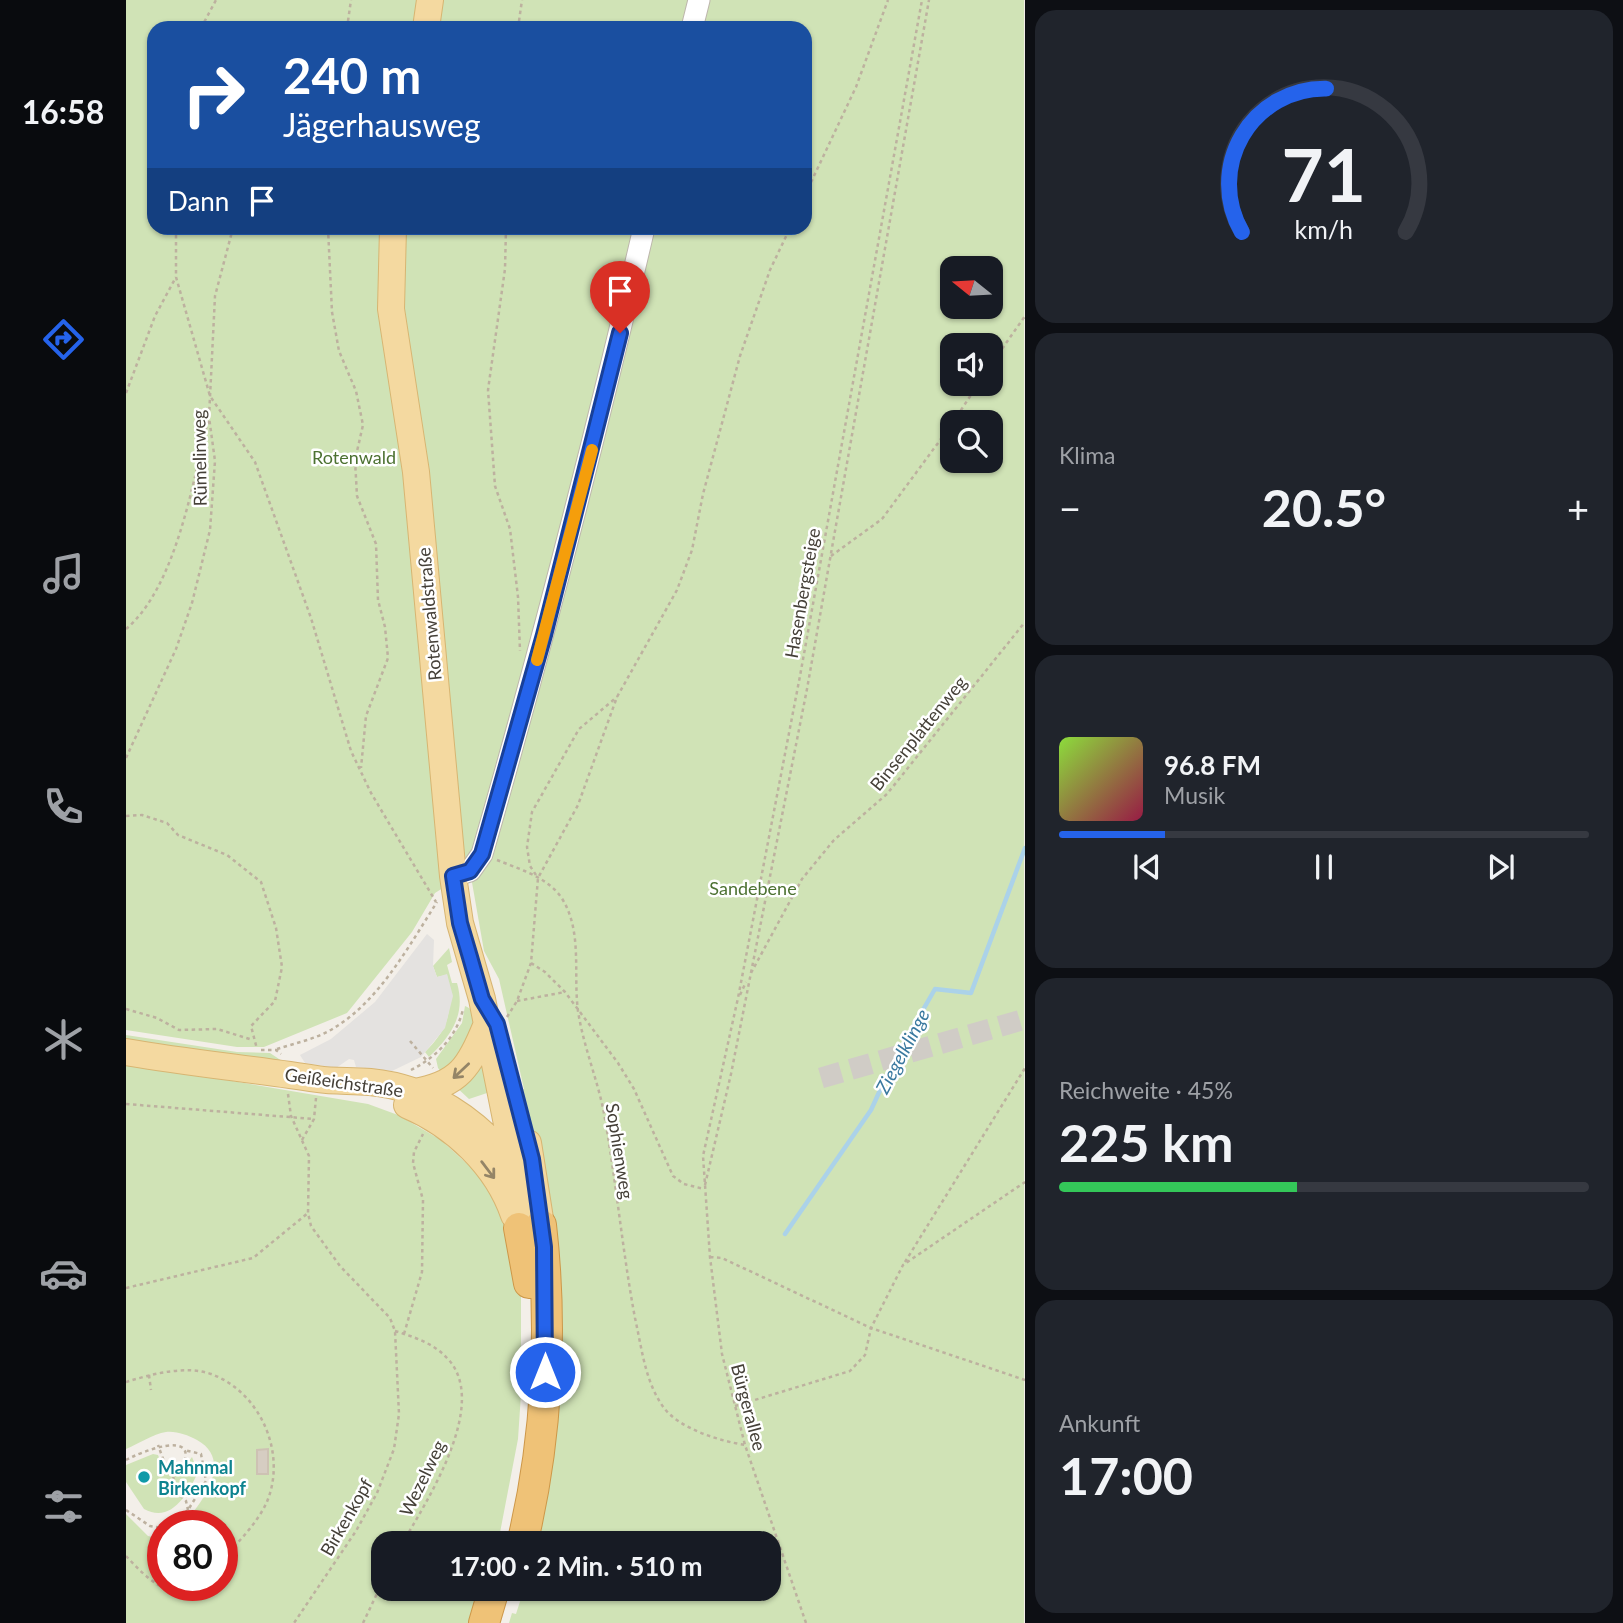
<!DOCTYPE html>
<html lang="de">
<head>
<meta charset="utf-8">
<style>
  :root { --surface:#171b24; --page:#20242c; --text:#f1f3f6; --muted:#9ea1a6; --line:#363941; --accent:#2563eb }
  body { margin:0; font-family:Lato,sans-serif; background:var(--page); color:var(--text); height:100vh; display:flex; flex-direction:column; font-size:26px; white-space:nowrap }
  * { box-sizing:border-box; margin:0 }
  p { font-size:23px; color:var(--muted) }
  .icon { flex:none; width:38px; height:38px; fill:none; stroke:currentColor; stroke-width:2; stroke-linecap:round; stroke-linejoin:round }
  .map { position:relative; flex:1; overflow:hidden }
  .details { display:flex; flex-direction:column; gap:10px; padding:10px; background:#0d0f14; width:598px }
  .details>* { flex:none }
  .hud { position:absolute; left:21px; top:21px; width:665px; height:214px; border-radius:21px; box-shadow:0 2px 5px #0004; background:#1a4fa0; color:#fff; overflow:hidden }
  .needle { width:46px; rotate:288deg }
  .fabs { position:absolute; left:814px; top:256px; display:grid; gap:14px }
  .fabs a { display:grid; place-items:center; width:63px; height:63px; border-radius:14px; background:var(--surface); box-shadow:0 2px 5px #0004; font-size:35px }
  .speed { position:absolute; left:21px; top:1510px; display:flex; gap:14px; font-size:35px; font-weight:700; text-align:center }
  .speed>* { display:grid; place-content:center; width:91px; height:91px; border-radius:50%; background:var(--surface); box-shadow:0 2px 5px #0004; line-height:1 }
  .speed .limit { border:10px solid #d22; background:#fff; color:#111 }
  .pin { position:absolute; display:grid; place-items:center; width:60px; height:60px; color:#fff; margin:-72px -30px; border-radius:50% 50% 50% 0; rotate:-45deg; box-shadow:0 0 7px #0007 }
  .pin .icon { rotate:45deg }
  .me { position:absolute; width:77px; margin:-38px; rotate:0deg; stroke-linejoin:round; filter:drop-shadow(0 0 5px #0008) }
  .turn { display:flex; align-items:center; gap:24px; height:147px; padding:0 21px; font-size:32px }
  .turn .icon { width:91px; height:91px; stroke-width:2.5 }
  .turn b { display:block; font-size:49px; line-height:60px }
  .then { display:flex; align-items:center; height:66px; padding:0 21px; background:#0003; gap:14px; font-size:26px }
  .big { font-size:52px; font-weight:700; line-height:1.1 }
  .details .tile { flex:1; display:flex; flex-direction:column; justify-content:center; gap:10px; min-width:0; padding:0 24px; border-radius:21px; background:var(--page) }
  .details .dial { align-items:center; gap:0 }
  .dial svg { height:182px; overflow:visible; fill:none; stroke:var(--line); stroke-width:7; stroke-linecap:round; text-anchor:middle }
  .dial text { fill:var(--text); stroke:none }
  .song { display:flex; align-items:center; gap:21px }
  .cover { width:84px; height:84px; border-radius:10px; background:linear-gradient(135deg,hsl(90 70% 55%),hsl(340 70% 35%)) }
  .played { height:7px; border-radius:4px; background:linear-gradient(90deg,var(--accent) 20%,var(--line) 20%) }
  .keys { display:flex; justify-content:space-around; direction:ltr }
  .heat { display:flex; justify-content:space-between; align-items:center; font-size:38px; direction:ltr }
  .charge { height:10px; border-radius:5px; background:linear-gradient(90deg,#34c759 45%,var(--line) 0) }
  .trip { position:absolute; left:245px; top:1531px; width:410px; height:70px; border-radius:21px; background:var(--surface); box-shadow:0 2px 5px #0004; font-weight:700; line-height:70px; text-align:center }
  main { display:flex; flex:1; min-height:0 }
  .tab-bar { display:flex; flex-direction:column; width:126px; justify-content:space-around; align-items:center; background:#090b0e; color:var(--muted) }
  .tab-bar .icon { width:49px; height:49px }
  .tab-bar .selected { color:var(--accent) }
  .tab-bar b { font-size:32px; color:var(--text) }
  .map>svg:first-child { display:block }
</style>
</head>
<body>
<main>
<nav class="tab-bar">
<b>16:58</b>
<svg class="icon selected" aria-label="directions" viewBox="0 0 24 24"><path d="M12 3l9 9-9 9-9-9zM9 14v-3h6M13 9l2 2-2 2"/></svg>
<svg class="icon" aria-label="music" viewBox="0 0 24 24"><path d="M9 18V5l10-2v13"/><circle cx="6" cy="18" r="3"/><circle cx="16" cy="16" r="3"/></svg>
<svg class="icon" aria-label="phone" viewBox="0 0 24 24"><path d="M5 4h4l2 5-3 2q2 4 5 5l2-3 5 2v4C11 20 4 13 5 4z"/></svg>
<svg class="icon" aria-label="climate" viewBox="0 0 24 24"><path d="M12 3v18M4 7l16 10M4 17L20 7"/></svg>
<svg class="icon" aria-label="car" viewBox="0 0 24 24"><path d="M5 17H2v-5l4-1 3-4h7l3 4 3 1v5h-3M9 17h6M6 11h13"/><circle cx="7" cy="17" r="2"/><circle cx="17" cy="17" r="2"/></svg>
<svg class="icon" aria-label="filters" viewBox="0 0 24 24"><path d="M4 7h16M4 17h16"/><circle cx="9" cy="7" r="2"/><circle cx="15" cy="17" r="2"/></svg>
</nav>
<div class="map">
<svg width="899" height="1623" viewBox="0 0 899 1623">
  <rect width="100%" height="100%" fill="#f3efe9"/>
  <!-- green -->
  <path fill="#d0e3b6" fill-rule="evenodd" d="M0,0H898V1623H383L386,1613L390,1614L398,1589H642V1544L410,1543V1152L393,1090L398,1089L373,979L358,951L344,871L309,893L286,932L221,1013L138,1047H111L0,1030ZM28,28H679V228H28ZM826,268H864V306H826ZM826,345H864V383H826ZM826,422H864V460H826Z
    M323,948L326,962L321,965L326,983H331C340,1014 326,1035 303,1057L299,1052C326,1025 325,1011 321,975L311,977L307,966Z
    M339,1006C368,1018 330,1063 320,1078L312,1068L310,1059L336,1023Z
    M0,1035L111,1052L144,1053L159,1063L0,1042Z
    M353,1052L364,1092L343,1099L328,1085Z
    M0,1063L242,1104L272,1115L315,1140L350,1172L385,1228L395,1286V1394L392,1439L372,1543L257,1544V1589H360L349,1623H0V1514L22,1536L37,1539V1586H96V1526H55C75,1505 109,1461 71,1440C61,1435 51,1431 40,1432C27,1434 12,1444 0,1449Z
    M27,1454L32,1455L38,1470L55,1472L66,1457L72,1472C62,1494 45,1524 18,1509L0,1482V1465Z"/>
  <!-- parking -->
  <path fill="#e4e2e0" d="M301,934L308,940L307,966L311,977L321,974L327,996L319,1028L295,1057L266,1071L230,1067L228,1060L223,1059L210,1068L179,1063L174,1055L205,1039L249,1002Z"/>
  <g fill="none" stroke-linecap="round" stroke-linejoin="round">
    <!-- stream -->
    <path stroke="#abd2e9" stroke-width="4.5" d="M659,1234L745,1110L767,1062L809,989L845,993L899,848"/>
  </g>
  <!-- building -->
  <path fill="#d6cdc2" stroke="#cdc2b3" stroke-width="2" d="M142,1449V1474H131V1450Z"/>
  <g fill="none" stroke-linecap="round" stroke-linejoin="round">
    <!-- minor-tunnel -->
    <path stroke="#d0ccc6" stroke-width="21" stroke-dasharray="21 10" stroke-linecap="butt" d="M695,1078L899,1019"/>
    <defs>
      <path id="minor" d="M566,28L573,0
        M327,876L344,871L356,854C416,646 469,438 518,228"/>
      <path id="major" d="M300,28L304,0
        M267,228L265,309L290,472L327,876L334,923L356,999L390,1169L393,1228
        M0,1052C63,1063 127,1069 191,1079C209,1082 227,1080 244,1082C305,1088 350,1120 388,1166
        M288,1092C333,1085 344,1066 360,1026
        M281,1105C328,1125 371,1165 388,1215
        M402,1143L415,1225"/>
      <path id="highway" d="M393,1228L403,1283
        M396,1544C421,1441 427,1329 415,1225
        M358,1623L368,1589"/>
    </defs>
    <!-- minor casing -->
    <use href="#minor" stroke="#bdb6ac" stroke-width="23"/>
    <!-- major casing -->
    <use href="#major" stroke="#d7b572" stroke-width="28"/>
    <!-- highway casing -->
    <use href="#highway" stroke="#cd9748" stroke-width="32"/>
    <!-- path -->
    <path stroke="#bdb19f" stroke-width="2.5" stroke-dasharray="3.5 3.5" stroke-linecap="butt" d="M75,28L90,0
      M221,28L225,0
      M392,28L396,0
      M679,195L730,87L762,0
      M50,228V277L84,396L129,462L185,618L225,751L245,793L310,902
      M202,228L206,312L213,351L230,391L237,425L229,460L231,496L250,544L252,600L259,627L262,658L240,716L235,768
      M380,228L379,269L362,390L369,486L384,529L392,597L394,651
      M864,366L899,316
      M0,393L29,316L50,277
      M827,422L853,383
      M705,556L756,519L826,424
      M0,629C50,587 67,482 82,420
      M0,758L50,649L66,603L84,530L89,461L83,417L89,296L107,228
      M0,816L16,815L41,823L52,835L101,855L135,882L150,928L156,967L149,1001L125,1026L131,1049
      M371,860C393,869 421,877 435,897C457,930 447,973 452,1011C457,1044 470,1076 477,1108C490,1178 496,1249 509,1318C516,1349 519,1382 538,1408C554,1429 594,1441 619,1445
      M410,875L404,866L401,847L406,812L453,729L491,697
      M405,963L419,972L439,992L492,1063L508,1089L547,1176L558,1184L578,1189
      M625,973L676,879L708,840L761,794L899,622
      M614,995L620,982
      M391,1001L439,992
      M0,1009L31,1018L53,1030L91,1029L127,1040
      M381,1017L391,1001L405,963L412,878L452,805L491,697L551,590L566,550L577,494L614,356L644,270L664,228
      M284,1041L307,1068
      M151,1049C169,1043 191,1039 208,1028C253,1001 283,946 311,902
      M135,1050H150L155,1054
      M285,1070C309,1058 331,1037 337,1009
      M162,1094L165,1116L183,1156L182,1213L185,1226L214,1266L264,1318L269,1331L273,1414L268,1449L251,1493L230,1531L168,1623
      M0,1104L188,1119
      M176,1140L188,1119L190,1098
      M579,1185L605,1074L681,689L803,0
      M584,1257L596,1258L745,1328L899,1380
      M779,1262L899,1068
      M0,1288L127,1258L182,1213
      M269,1331C288,1337 307,1343 321,1358C365,1403 300,1502 276,1544
      M278,1334L296,1272L297,1200L287,1163L288,1152L297,1134
      M23,1375L25,1390
      M0,1382C26,1374 59,1365 85,1374C135,1392 162,1455 140,1504C130,1524 112,1543 96,1559
      M609,1406L724,1371L739,1355L745,1328L777,1265L899,1182
      M0,1460C14,1452 75,1428 56,1467L47,1470L40,1467L32,1445
      M47,1470L48,1489L60,1501L62,1510
      M0,1510L24,1526L37,1528
      M42,1526L62,1510L80,1481L75,1454L58,1450
      M0,1556C19,1576 41,1601 69,1586
      M237,1623L257,1581
      M680,1623L619,1445L596,1354L584,1257L577,1156L612,998L674,676L796,0"/>
    <!-- minor -->
    <use href="#minor" stroke="#fff" stroke-width="21"/>
    <!-- major -->
    <use href="#major" stroke="#f4d9a0" stroke-width="26"/>
    <!-- highway -->
    <use href="#highway" stroke="#efc277" stroke-width="30"/>
  </g>
  <!-- one-way arrows -->
  <defs><path id="oneway-shaft" d="M-6 0H5M1.5-3L5.5 0L1.5 3" fill="none" stroke-width="1.6" stroke-linecap="round" stroke-linejoin="round" transform="scale(1.75)"/></defs>
  <g stroke="#948567">
    <use href="#oneway-shaft" transform="translate(335 1071) rotate(137)"/>
    <use href="#oneway-shaft" transform="translate(362 1170) rotate(53)"/>
  </g>
  <g fill="none" stroke-linecap="round" stroke-linejoin="round">
    <defs>
      <path id="route" d="M419,1372L418,1247L406,1159L371,1024L356,999L344,957L334,923L327,876L344,871L356,854L418,635L494,333"/>
    </defs>
    <!-- route casing -->
    <use href="#route" stroke="#184099" stroke-width="18"/>
    <!-- route -->
    <use href="#route" stroke="#2563eb" stroke-width="12"/>
    <!-- slow -->
    <path stroke="#f59e0b" stroke-width="12" d="M411,660L466,450"/>
  </g>
  <!-- markers -->
  <circle fill="#0f9aa8" stroke="#fff" stroke-width="2.5" cx="18" cy="1477" r="7"/>
  <g text-anchor="middle" dominant-baseline="central" stroke-width="5" stroke-linejoin="round" paint-order="stroke">
    <!-- park labels -->
    <g font-size="18" fill="#4c7131" stroke="#fff">
      <text x="228" y="457">Rotenwald</text>
      <text x="627" y="888">Sandebene</text>
    </g>
    <!-- street labels -->
    <g font-size="18" fill="#454038" stroke="#fff">
      <text transform="translate(73 458) rotate(-91)">Rümelinweg</text>
      <text transform="translate(676 593) rotate(-80)">Hasenbergsteige</text>
      <text transform="translate(303 614) rotate(-95)">Rotenwaldstraße</text>
      <text transform="translate(792 733) rotate(-51)">Binsenplattenweg</text>
      <text transform="translate(218 1082) rotate(8)">Geißeichstraße</text>
      <text transform="translate(494 1151) rotate(81)">Sophienweg</text>
      <text transform="translate(623 1407) rotate(75)">Bürgerallee</text>
      <text transform="translate(296 1478) rotate(-64)">Wezelweg</text>
      <text transform="translate(220 1517) rotate(-60)">Birkenkopf</text>
    </g>
    <!-- culture labels -->
    <g font-size="18" font-weight="bold" fill="#0d838f" stroke="#fff" text-anchor="start">
      <text x="32" y="1467">Mahnmal<tspan x="32" dy="21">Birkenkopf</tspan></text>
    </g>
    <!-- water labels -->
    <g font-size="19" font-style="italic" fill="#3a799f" stroke="#fff">
      <text transform="translate(776 1051) rotate(-62)">Ziegelklinge</text>
    </g>
  </g>
</svg>
<div class="fabs">
<a><svg class="needle" viewBox="-14 -14 28 28"><path d="M0-13l5 13h-10z" fill="#e53935"/><path d="M0 13l5-13h-10z" fill="#9ea1a6"/></svg></a>
<a><svg class="icon" aria-label="sound" viewBox="0 0 24 24"><path d="M4 9h4l5-4v14l-5-4H4zM17 9q2 3 0 6"/></svg></a>
<a><svg class="icon" aria-label="search" viewBox="0 0 24 24"><circle cx="10" cy="10" r="6"/><path d="M15 15l6 6"/></svg></a>
</div>
<div class="speed"><div class="limit">80</div></div>
<div class="pin" style="left:494px;top:333px;background:#d93025"><svg class="icon" aria-label="arrive" viewBox="0 0 24 24"><path d="M6 21V4h12l-3 4 3 4H6"/></svg></div>
<svg class="me" style="left:419px;top:1372px" viewBox="-20 -20 40 40"><circle r="17" fill="#2563eb" stroke="#fff" stroke-width="3"/><path d="M0-11L8 9 0 5-8 9z" fill="#fff"/></svg>
<div class="trip">17:00 · 2 Min. · 510 m</div>
<div class="hud">
<div class="turn"><svg class="icon" aria-label="right" viewBox="0 0 24 24"><path d="M7 20v-9h11M14 6l5 5-5 5"/></svg><div><b>240 m</b>Jägerhausweg</div></div>
<div class="then">Dann<svg class="icon" aria-label="arrive" viewBox="0 0 24 24"><path d="M6 21V4h12l-3 4 3 4H6"/></svg></div>
</div>
</div>
<section class="details">
<div class="tile dial"><svg viewBox="0 0 100 80">
<path d="M14 69A42 42 0 1 1 86 69"/>
<path d="M14 69A42 42 0 0 1 51 6" stroke="#2563eb"/>
<text x="50" y="56" font-size="32" font-weight="700">71</text>
<text x="50" y="72" font-size="11">km/h</text>
</svg></div>
<div class="tile"><p>Klima</p>
<div class="heat"><a>−</a><b class="big">20.5°</b><a>+</a></div>
</div>
<div class="tile">
<div class="song"><i class="cover"></i><div><b>96.8 FM</b><p>Musik</p></div></div>
<div class="played"></div>
<div class="keys"><svg class="icon" aria-label="previous" viewBox="0 0 24 24"><path d="M18 5L8 12l10 7zM5 5v14"/></svg><svg class="icon" aria-label="pause" viewBox="0 0 24 24"><path d="M8 5v14M16 5v14"/></svg><svg class="icon" aria-label="next" viewBox="0 0 24 24"><path d="M6 5l10 7-10 7zM19 5v14"/></svg></div>
</div>
<div class="tile"><p>Reichweite · 45%</p><b class="big">225 km</b><div class="charge"></div></div>
<div class="tile"><p>Ankunft</p><b class="big">17:00</b></div>
</section>
</main>
</body>
</html>
